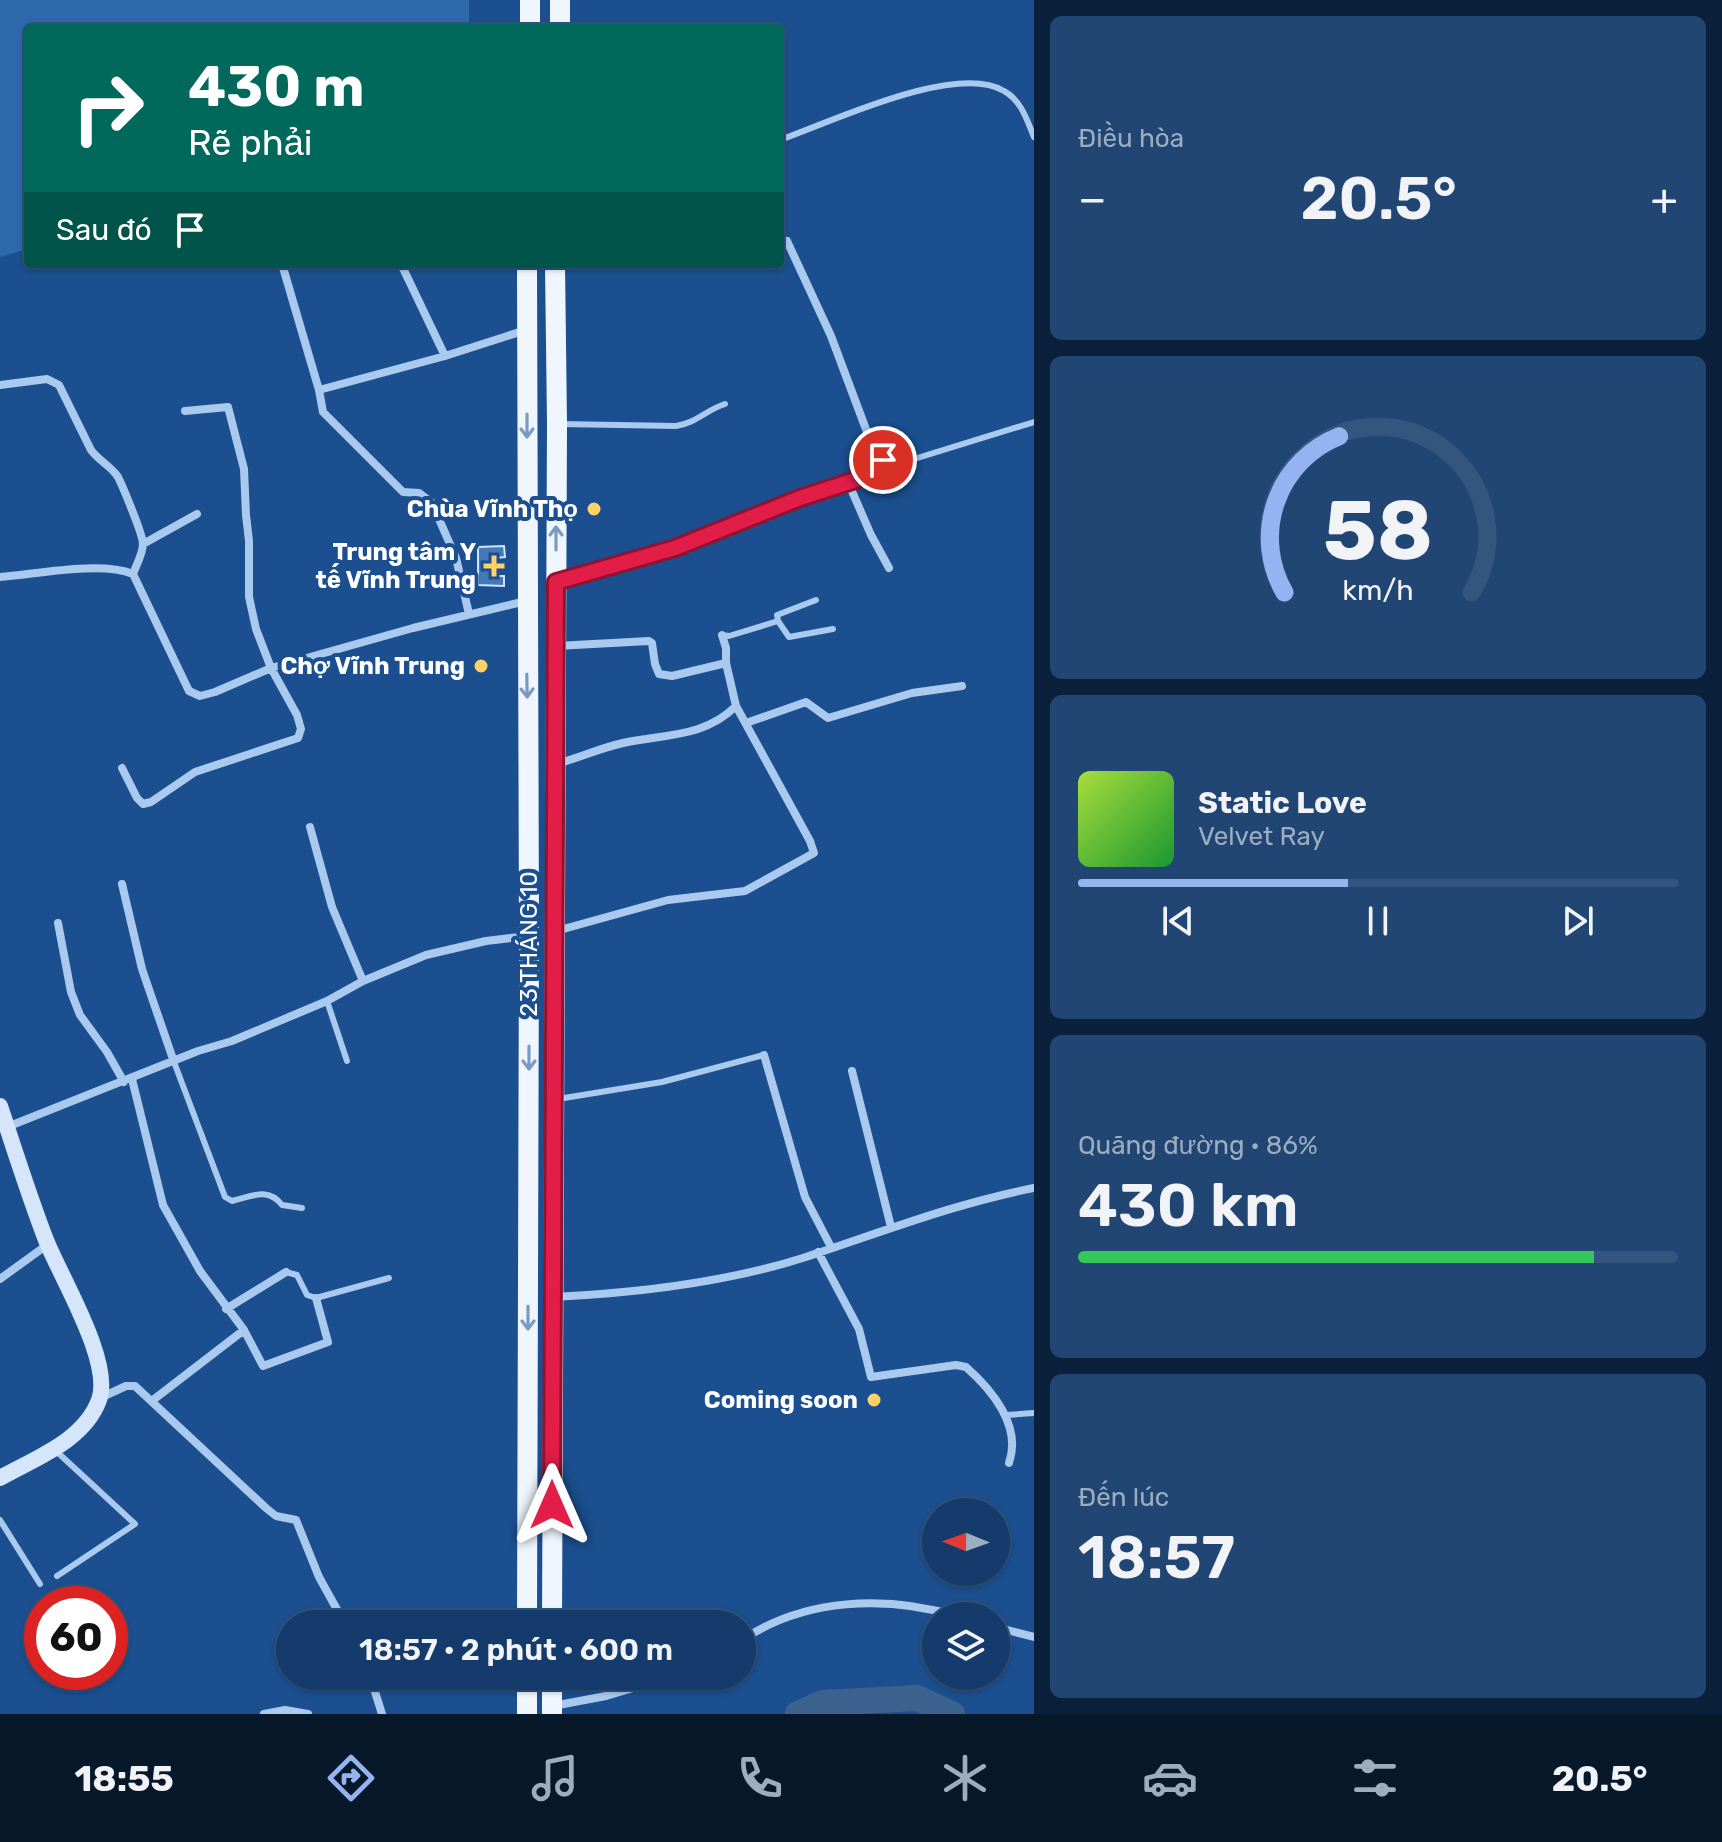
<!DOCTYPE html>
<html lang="vi">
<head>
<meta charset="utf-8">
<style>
  :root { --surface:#143b6b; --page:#214673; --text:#f1f3f6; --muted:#9dadc1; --line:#33557e; --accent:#95b2f1 }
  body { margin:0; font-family:Rubik,sans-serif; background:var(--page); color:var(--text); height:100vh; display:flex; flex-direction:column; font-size:30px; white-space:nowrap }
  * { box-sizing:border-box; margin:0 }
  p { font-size:26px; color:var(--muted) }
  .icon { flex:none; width:44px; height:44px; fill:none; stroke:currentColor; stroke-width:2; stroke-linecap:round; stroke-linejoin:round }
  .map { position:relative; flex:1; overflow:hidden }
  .details { display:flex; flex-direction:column; gap:16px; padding:16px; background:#0b203b; width:688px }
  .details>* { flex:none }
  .top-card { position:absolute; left:24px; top:24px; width:760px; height:244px; border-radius:8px; box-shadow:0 2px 6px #0004,0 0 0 2px var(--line); background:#00695c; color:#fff; overflow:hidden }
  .needle { width:52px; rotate:271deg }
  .tools { position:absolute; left:922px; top:1498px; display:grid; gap:16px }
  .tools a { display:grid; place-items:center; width:88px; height:88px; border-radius:50%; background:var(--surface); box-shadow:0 2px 6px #0004,0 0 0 2px var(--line); font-size:40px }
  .speed { position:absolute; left:24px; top:1586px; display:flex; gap:16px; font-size:40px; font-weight:700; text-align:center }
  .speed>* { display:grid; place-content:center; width:104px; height:104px; border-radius:50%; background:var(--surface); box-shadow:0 2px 6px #0004,0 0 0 2px var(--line); line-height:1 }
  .speed .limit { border:12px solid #d22; background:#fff; color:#111 }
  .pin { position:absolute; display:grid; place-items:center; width:68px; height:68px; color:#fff; margin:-34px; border:4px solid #fff; border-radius:50%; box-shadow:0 2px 8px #0007 }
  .me { position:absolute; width:88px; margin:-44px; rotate:0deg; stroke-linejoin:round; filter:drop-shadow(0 0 6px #0008) }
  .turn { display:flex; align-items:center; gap:28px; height:168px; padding:0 32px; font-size:36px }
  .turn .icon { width:104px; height:104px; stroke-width:2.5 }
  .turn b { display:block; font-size:56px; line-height:68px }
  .then { display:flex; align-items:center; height:76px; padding:0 32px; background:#0003; gap:16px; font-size:30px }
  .big { font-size:60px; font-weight:600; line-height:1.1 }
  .details .tile { flex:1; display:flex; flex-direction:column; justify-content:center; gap:12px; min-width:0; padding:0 28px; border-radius:12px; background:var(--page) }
  .details .dial { align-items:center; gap:0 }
  .dial svg { height:208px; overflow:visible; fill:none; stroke:var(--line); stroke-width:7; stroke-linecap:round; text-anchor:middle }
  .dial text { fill:var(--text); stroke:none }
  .song { display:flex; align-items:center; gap:24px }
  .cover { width:96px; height:96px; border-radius:12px; background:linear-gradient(135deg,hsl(80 70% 55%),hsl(130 70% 35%)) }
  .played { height:8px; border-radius:4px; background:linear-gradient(90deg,var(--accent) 45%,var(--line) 45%) }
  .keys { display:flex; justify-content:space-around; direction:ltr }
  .heat { display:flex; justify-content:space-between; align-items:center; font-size:44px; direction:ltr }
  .charge { height:12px; border-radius:6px; background:linear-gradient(90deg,#34c759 86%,var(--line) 0) }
  .trip { position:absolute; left:276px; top:1610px; width:480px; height:80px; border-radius:40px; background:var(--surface); box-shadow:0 2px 6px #0004,0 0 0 2px var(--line); font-weight:600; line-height:80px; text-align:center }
  .menu { display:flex; height:128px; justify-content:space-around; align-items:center; background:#08182b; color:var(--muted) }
  .menu .icon { width:56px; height:56px }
  .menu .active { color:var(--accent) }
  .menu b { font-size:36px; color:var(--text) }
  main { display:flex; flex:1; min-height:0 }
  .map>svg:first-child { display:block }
</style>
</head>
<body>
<main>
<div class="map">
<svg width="1034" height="1714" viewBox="0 0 1034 1714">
  <rect width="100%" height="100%" fill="#1b4f8f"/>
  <!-- green -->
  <path fill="#2e69ad" d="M0,0H469V28H28V249L0,257Z"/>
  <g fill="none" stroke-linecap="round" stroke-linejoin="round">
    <!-- river -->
    <path stroke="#3c6290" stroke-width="26" d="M798,1714L823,1703L917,1698L952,1714"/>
  </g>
  <!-- building -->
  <path fill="#4478b7" stroke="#cfe3fa" stroke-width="2" d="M504,546L505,557L495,558L496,576H504V586L478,585V547Z"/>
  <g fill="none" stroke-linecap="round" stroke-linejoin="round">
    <!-- lane -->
    <path stroke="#a9c9ee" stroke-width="6" d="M780,140C831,122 956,62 1004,91C1021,100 1027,120 1034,137
      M560,424L676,426C696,423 706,410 725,404
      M885,468L1034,422
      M778,621L789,637L833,629
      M722,635L729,636L778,621L777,615L816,600
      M327,1001L347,1061
      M174,1062L225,1197L232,1201C252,1196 268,1187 282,1205L302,1208
      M558,1099L662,1082L764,1055
      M286,1272L297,1275L307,1295L316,1298L389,1278
      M1006,1415L1034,1413
      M56,1451L135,1524L57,1576
      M0,1520L40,1584"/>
    <!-- street -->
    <path stroke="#a9c9ee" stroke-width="8" d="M282,264L319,390L445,356L526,330
      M401,264L445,356
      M0,385L47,379L59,385L91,450C99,461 111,466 118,477C123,487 143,535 143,544C143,553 136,566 133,574
      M319,390L323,412L403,492L419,493L432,503L456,558L469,614
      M848,482L871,535L889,568
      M143,544L197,514
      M0,577C37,574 100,561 133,574L189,691L200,696L215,692L271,668L413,628L526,601
      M557,582L675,548L729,528L800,498L884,470L883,460L867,432L831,336L787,241
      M722,635L726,648V663
      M556,646L649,641L652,643L655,664L659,674L672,676L726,663L736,706C704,738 663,734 623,743C600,748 579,758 556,764
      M746,723L806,702L828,718L912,693L962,686
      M122,768L137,798L143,804L151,802L195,772L298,738L301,729L297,715L271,668L256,629L249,597V541L246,515L244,469L228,407L185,411
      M310,827L332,907L363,981
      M122,884L142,969L174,1062
      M58,923L71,992L80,1015L107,1052L124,1082
      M556,931L668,900L745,891L814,853L810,841L736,706
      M764,1055L805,1197L831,1247
      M852,1071L891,1227
      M132,1079L163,1205L200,1271L244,1330L263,1366L328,1342L316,1298
      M7,1127L198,1051L232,1041L327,1001L363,981L426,955L486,941L528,936
      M818,1252L859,1329L871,1377L956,1365L966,1367C992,1390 1022,1426 1009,1463
      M0,1279L47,1245
      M553,1297C638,1293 725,1283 806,1257C882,1232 956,1203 1034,1188
      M226,1309L286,1272
      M100,1398L126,1386H135L266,1508L276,1516L296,1520L319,1577L345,1624
      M153,1400L244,1330
      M996,1627L1034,1637
      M742,1640C805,1598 885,1595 957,1616
      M370,1676L382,1714
      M553,1706L606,1696L674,1676
      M264,1714L285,1710L308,1714"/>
    <!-- secondary -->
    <path stroke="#d6e6fa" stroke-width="16" d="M0,1106C15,1151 29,1196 46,1240C60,1276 113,1362 99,1400C84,1441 35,1458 0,1478"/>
    <!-- primary -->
    <path stroke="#f0f6ff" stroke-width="20" d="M530,28V0
      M560,28V0
      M527,264L529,936L527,1624
      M552,1624L557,424L555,264
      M527,1714V1676
      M552,1714V1676"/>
  </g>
  <!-- one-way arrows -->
  <defs><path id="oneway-shaft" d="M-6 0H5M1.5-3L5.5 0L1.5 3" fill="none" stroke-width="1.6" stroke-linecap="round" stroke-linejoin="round" transform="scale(2)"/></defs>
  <g stroke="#7b9ac1">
    <use href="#oneway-shaft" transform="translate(527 426) rotate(90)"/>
    <use href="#oneway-shaft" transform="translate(556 538) rotate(-90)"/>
    <use href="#oneway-shaft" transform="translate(527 686) rotate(89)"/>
    <use href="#oneway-shaft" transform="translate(529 1058) rotate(90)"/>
    <use href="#oneway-shaft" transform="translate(528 1318) rotate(90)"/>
  </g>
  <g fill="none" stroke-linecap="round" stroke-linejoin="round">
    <defs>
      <path id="route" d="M552,1505L556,582L675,548L800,498L877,473L884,470L883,460"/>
    </defs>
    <!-- route casing -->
    <use href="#route" stroke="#92132f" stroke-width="20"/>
    <!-- route -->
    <use href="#route" stroke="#e11d48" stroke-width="14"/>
  </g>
  <!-- markers -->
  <g fill="#ffd166" stroke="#1b4f8f" stroke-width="3">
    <circle cx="594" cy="509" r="8"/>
    <path d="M490 554h8v8h8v8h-8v8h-8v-8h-8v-8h8z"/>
    <circle cx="481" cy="666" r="8"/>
    <circle cx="874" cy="1400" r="8"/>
  </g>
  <g text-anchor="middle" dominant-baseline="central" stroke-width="8" stroke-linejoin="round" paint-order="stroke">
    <!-- poi labels -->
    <g font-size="24" font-weight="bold" fill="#fff" stroke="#1b4f8f" text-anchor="end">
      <text x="578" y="509">Chùa Vĩnh Thọ</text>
      <text x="476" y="552">Trung tâm Y<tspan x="476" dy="28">tế Vĩnh Trung</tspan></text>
      <text x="465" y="666">Chợ Vĩnh Trung</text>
      <text x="858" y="1400">Coming soon</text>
    </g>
    <!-- street labels -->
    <g font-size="24" fill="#fff" stroke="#1b4f8f">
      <text transform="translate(529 944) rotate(-90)">23 THÁNG 10</text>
    </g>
  </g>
</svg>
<div class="tools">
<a><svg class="needle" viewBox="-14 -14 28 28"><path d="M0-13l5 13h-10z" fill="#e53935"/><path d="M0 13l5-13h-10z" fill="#9dadc1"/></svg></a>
<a><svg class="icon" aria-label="layers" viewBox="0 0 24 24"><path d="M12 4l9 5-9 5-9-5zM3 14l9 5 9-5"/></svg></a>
</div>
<div class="speed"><div class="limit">60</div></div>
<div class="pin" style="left:883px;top:460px;background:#d93025"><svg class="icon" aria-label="arrive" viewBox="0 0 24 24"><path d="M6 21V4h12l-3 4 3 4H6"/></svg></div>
<svg class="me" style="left:552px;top:1505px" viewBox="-20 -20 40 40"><path d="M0-17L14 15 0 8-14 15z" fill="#e11d48" stroke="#fff" stroke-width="4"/></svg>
<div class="trip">18:57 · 2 phút · 600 m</div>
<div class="top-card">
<div class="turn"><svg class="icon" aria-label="right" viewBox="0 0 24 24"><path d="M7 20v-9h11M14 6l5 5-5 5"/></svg><div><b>430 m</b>Rẽ phải</div></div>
<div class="then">Sau đó<svg class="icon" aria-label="arrive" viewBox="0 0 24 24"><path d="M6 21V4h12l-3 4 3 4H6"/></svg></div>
</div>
</div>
<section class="details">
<div class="tile"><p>Điều hòa</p>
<div class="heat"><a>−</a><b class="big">20.5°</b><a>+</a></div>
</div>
<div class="tile dial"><svg viewBox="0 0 100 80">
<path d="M14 69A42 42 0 1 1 86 69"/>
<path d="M14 69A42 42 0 0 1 35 9" stroke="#95b2f1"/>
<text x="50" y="56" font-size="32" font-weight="700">58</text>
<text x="50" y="72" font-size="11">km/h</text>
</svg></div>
<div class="tile">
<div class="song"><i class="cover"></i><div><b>Static Love</b><p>Velvet Ray</p></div></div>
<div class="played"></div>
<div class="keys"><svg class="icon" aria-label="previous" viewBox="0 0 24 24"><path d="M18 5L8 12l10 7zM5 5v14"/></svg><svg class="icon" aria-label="pause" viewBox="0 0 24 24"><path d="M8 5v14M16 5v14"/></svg><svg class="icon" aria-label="next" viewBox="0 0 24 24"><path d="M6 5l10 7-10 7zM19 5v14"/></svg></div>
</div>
<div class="tile"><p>Quãng đường · 86%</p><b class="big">430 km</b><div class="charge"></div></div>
<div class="tile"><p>Đến lúc</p><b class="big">18:57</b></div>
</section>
</main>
<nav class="menu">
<b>18:55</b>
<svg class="icon active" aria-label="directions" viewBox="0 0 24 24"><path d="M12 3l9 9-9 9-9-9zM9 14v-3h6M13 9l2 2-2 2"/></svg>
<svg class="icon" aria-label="music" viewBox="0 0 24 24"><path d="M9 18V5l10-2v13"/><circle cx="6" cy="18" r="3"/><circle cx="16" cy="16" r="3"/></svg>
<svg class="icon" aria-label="phone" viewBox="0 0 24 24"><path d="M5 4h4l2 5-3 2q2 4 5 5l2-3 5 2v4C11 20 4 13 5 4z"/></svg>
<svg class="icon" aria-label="climate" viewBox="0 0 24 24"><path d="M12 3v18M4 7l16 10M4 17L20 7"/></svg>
<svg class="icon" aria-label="car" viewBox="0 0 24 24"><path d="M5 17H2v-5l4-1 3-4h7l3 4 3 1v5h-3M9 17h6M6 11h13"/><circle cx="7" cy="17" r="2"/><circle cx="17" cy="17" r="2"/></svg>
<svg class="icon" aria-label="filters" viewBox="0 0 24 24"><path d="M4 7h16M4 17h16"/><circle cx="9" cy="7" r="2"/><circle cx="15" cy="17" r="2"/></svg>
<b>20.5°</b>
</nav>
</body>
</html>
